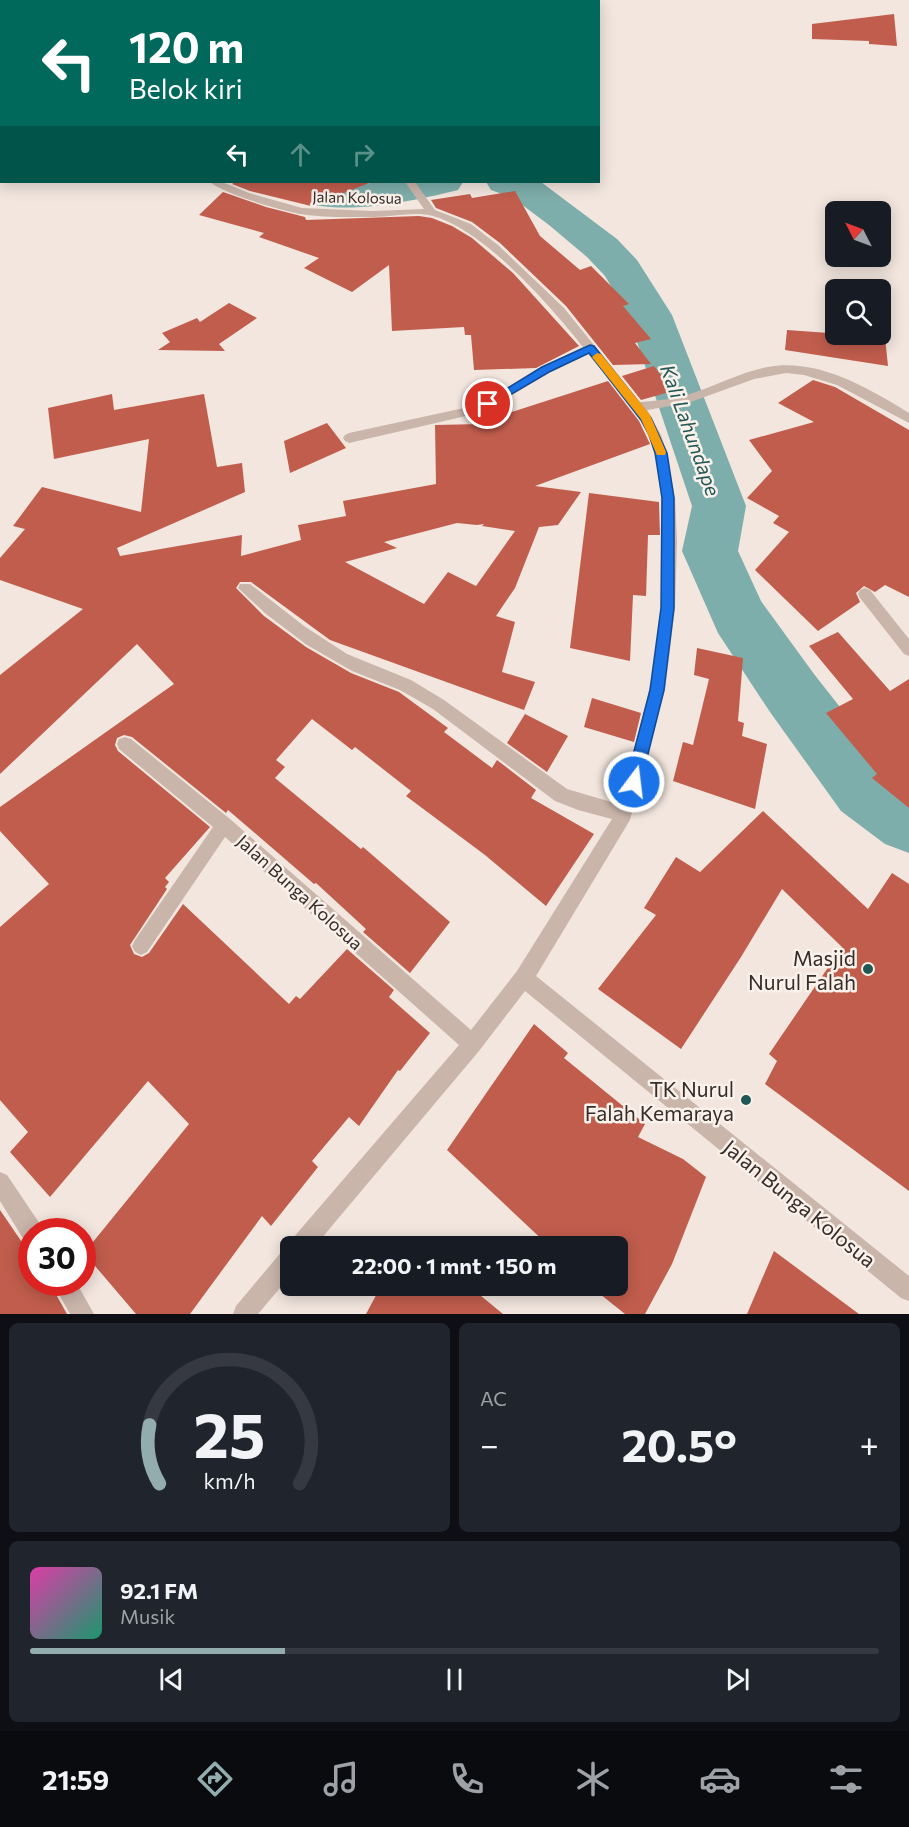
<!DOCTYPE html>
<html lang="id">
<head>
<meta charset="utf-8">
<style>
  :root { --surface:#171b24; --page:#20242c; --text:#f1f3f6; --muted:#9ea1a6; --line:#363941; --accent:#93adae }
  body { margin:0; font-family:Commissioner,sans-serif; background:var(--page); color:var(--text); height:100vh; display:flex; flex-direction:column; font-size:22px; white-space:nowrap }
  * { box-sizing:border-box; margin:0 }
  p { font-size:20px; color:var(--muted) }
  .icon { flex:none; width:33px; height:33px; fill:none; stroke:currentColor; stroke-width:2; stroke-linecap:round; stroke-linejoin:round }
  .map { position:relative; height:1314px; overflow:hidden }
  .side { display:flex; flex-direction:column; gap:9px; padding:9px; background:#0d0f14; flex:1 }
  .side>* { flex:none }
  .hud { position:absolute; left:0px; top:0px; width:600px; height:183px; box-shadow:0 3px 15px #0003; background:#00695c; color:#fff; overflow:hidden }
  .needle { width:39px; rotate:312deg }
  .controls { position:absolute; left:825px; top:201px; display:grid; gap:12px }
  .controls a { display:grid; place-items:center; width:66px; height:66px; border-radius:9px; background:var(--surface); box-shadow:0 3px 15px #0003; font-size:30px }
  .speed { position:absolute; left:18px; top:1218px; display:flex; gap:12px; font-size:30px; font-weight:700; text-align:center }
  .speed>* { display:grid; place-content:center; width:78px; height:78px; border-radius:50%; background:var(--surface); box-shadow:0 3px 15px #0003; line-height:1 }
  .speed .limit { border:9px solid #d22; background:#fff; color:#111 }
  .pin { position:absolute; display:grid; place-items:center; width:51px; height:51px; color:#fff; margin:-26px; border:3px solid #fff; border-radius:50%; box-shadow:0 2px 6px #0007 }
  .me { position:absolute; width:66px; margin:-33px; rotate:15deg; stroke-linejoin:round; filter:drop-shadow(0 0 4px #0008) }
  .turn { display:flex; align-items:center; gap:21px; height:126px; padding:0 30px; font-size:27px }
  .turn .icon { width:78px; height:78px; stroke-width:2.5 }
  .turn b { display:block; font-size:42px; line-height:51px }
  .lanes { display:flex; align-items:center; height:57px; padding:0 30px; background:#0003; justify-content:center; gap:30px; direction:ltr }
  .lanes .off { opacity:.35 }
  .big { font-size:45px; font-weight:700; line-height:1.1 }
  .side .widget { flex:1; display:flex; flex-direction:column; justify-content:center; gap:9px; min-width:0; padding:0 21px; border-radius:9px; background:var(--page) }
  .side .dial { align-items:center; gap:0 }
  .dial svg { height:156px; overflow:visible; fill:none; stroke:var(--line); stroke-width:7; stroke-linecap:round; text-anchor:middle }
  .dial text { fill:var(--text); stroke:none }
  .song { display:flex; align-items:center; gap:18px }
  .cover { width:72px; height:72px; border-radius:9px; background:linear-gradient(135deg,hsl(320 70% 55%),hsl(160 70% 35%)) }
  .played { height:6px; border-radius:3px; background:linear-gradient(90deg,var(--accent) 30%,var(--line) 30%) }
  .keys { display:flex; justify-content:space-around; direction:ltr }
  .heat { display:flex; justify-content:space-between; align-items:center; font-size:33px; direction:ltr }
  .side .tiles { flex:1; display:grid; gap:9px; grid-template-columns:1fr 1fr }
  .widget:last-child { grid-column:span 2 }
  .trip { position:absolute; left:280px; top:1236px; width:348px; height:60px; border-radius:9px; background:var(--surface); box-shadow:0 3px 15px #0003; font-weight:700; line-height:60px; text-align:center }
  .tab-bar { display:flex; height:96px; justify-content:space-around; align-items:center; background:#090b0e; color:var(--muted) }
  .tab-bar .icon { width:42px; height:42px }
  .tab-bar .selected { color:var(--accent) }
  .tab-bar b { font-size:27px; color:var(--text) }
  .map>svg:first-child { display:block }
</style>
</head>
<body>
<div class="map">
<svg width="909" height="1314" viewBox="0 0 909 1314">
  <rect width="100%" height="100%" fill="#f2e6de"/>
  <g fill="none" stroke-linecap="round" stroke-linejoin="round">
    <!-- river -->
    <path fill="#7eaeab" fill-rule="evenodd" d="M0,75H2V96H0Z
      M274,182H324L357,185L378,182H463L458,190C413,201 305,227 274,182Z
      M486,182H541L617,239L637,260L672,315L746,506L738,551L761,601L814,674L887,767L909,782V853L885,844L841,811L770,712L718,633L682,551L692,506L628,315L605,276L587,257L549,225L513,198L491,190Z"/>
  </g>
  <!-- building -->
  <path fill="#c15d4d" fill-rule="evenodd" d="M894,14L897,46L869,44V41L812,39V24Z
    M235,182H369V183L311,206L250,191L232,184Z
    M515,191L540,236L580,270L591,266L629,304L623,306L651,339L635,343L651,364L613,365L566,306L500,243L472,222L436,208L431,200L470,194L472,198Z
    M223,192L266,207L305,217L306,220L419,216L432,218L452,226L472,238L513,273L579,346L536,368L474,370L471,335H465L464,327L392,331L389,265L352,292L304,268L319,258L259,237L264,233L199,215Z
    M229,303L257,318L219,344L225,351L158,350L170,342L162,333L197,318L200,322Z
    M787,330L885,337L888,366L785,350Z
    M654,366L673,391L641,400L622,376Z
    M813,380L835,387L909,430V597L885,585L875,592L864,586L856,593L860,602L818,631L755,570L789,532L773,523L779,516L747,498L772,471L749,440L814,422L778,403Z
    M608,381L639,421L650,444L535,486L581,492L558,525L539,527L515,588L496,616L515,622L502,672L535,682L524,710L330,640L251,582H240L236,588L264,616L306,647L351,673L399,692L448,728L444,732L492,768L497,760L536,790L531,798L594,834L546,906L485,855L406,796L411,791L355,747L352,750L312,719L276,760L285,767L275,778L361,849L363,847L450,922L410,973L363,932L366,929L316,883L314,884L228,810L226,813L132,737L124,735L117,738L115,745L118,751L210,827L165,878L169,882L165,887L167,889L130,945L134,954L142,957L149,953L183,904L289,1004L296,996L300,999L347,949L394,990L389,997L430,1033L400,1071L398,1070L359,1126L349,1117L312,1161L318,1167L271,1226L262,1216L190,1314H136L84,1253L189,1124L148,1081L50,1197L10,1152L28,1132L0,1100V927L49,884L0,831V807L174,684L137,644L0,774V675L83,609L0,580V558L25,529L13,526L42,487L141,512L149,439L54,459L48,408L112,394L114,410L204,394L217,467L242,463L245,492L117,548L120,556L242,535L241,556L301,540L298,525L346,516L343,501L436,484L435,425L481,424V422ZM457,523L477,525L484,524L482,526L515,531L476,586L448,572L424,604L345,562L397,548L384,542Z
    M327,423L346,448L290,473L284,441Z
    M589,493L659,502L660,535H648L646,596L633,595L630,661L570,648Z
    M838,632L890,691L909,679V808L872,778L877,774L826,713L853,699L809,646Z
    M697,648L743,658L738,721L744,723L742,736L767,744L755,809L673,781L683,742L693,745L709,679L694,675Z
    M592,698L641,713L634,742L584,727Z
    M525,714L568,736L547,772L507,743Z
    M763,811L868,909L892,873L909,884V1191L765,1084L777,1061L769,1054L842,947L782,889L741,957L681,1049L598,989L656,915L644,908L676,857L700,872Z
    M534,1024L568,1053L564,1058L645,1124L638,1137L683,1159L706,1177L672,1264L645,1314H625L590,1286H618V1246H549L447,1150Z
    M0,1210L32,1257V1282H49L67,1314H0Z
    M774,1251L859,1314H747Z
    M381,1286H469L503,1314H366Z"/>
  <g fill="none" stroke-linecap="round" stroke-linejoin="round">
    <!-- minor -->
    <path fill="#c9b5aa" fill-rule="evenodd" d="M0,95L2,96V102L0,101Z
      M210,182H222L249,193L302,208L373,211L424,209L405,182H415L435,210L471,224L498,245L564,308L640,402C657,401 674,399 690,394C716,386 741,372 768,367C818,358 868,388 909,413V423L837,385L804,375L786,373L754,379L688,403L647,410L661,435L667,453L675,498L677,541L675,608L665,690L630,820L536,976L909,1276V1301L901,1298L525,991L479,1051L315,1246H291V1275L258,1314H233L236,1306L283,1250L291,1247L293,1238L459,1045L225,837L147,952L141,955L135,952L132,946L135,940L213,827L119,749L117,744L119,739L125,737L131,739L230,819L471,1030L517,971L612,819L578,810L555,801L433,709L400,690L352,671L307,645L266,614L238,588L240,584H250L304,626L347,654L411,680L444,700L567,789L618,804C628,767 641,729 649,690C661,635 665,575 662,518C661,491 660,459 648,434C635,404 608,379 588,354L549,373L492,407L466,416L349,443L345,441L343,438L345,435L349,433L464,408L484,401L541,367L583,347C550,305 484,230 433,216C415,211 392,217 374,217C350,217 323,218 300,214C280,210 224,194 210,182Z
      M865,588L870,590L909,639V656L904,654L860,598L858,594L860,590Z
      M0,1172L7,1175L40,1224L42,1232H32V1242L24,1240L0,1201Z
      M52,1282H76L94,1314H70Z"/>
  </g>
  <!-- route -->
  <path fill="#1a73e8" stroke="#114b97" stroke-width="1.5" d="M590,345L594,346L651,418L667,453L674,498V608L664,690L641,782L639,787L634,789L628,787L626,782L650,690L661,608L662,498L655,453L649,435L641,420L589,353L549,372L491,406H484L482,404L542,367Z"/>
  <!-- slow -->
  <path fill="#f59e0b" d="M597,353L601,354L650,415L666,452L665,455H657L641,419L592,357Z"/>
  <!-- markers -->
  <g fill="#205755" stroke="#f9f1ea" stroke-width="2">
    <circle cx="868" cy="969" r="6"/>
    <circle cx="746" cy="1100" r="6"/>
  </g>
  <g text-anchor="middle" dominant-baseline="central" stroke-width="5" stroke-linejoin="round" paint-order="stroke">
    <!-- far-street labels -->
    <g font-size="15" fill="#372c29" stroke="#f9f1ea">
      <text transform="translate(357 197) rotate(1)">Jalan Kolosua</text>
    </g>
    <!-- street labels -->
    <g font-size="18" fill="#372c29" stroke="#f9f1ea">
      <text transform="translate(300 892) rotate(42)">Jalan Bunga Kolosua</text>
    </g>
    <!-- water labels -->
    <g font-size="20" font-style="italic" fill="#205755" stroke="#f9f1ea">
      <text transform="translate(691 430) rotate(70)">Kali Lahundape</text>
    </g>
    <!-- near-poi labels -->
    <g font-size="21" fill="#372c29" stroke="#f9f1ea" text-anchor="end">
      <text x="856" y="957">Masjid<tspan x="856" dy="24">Nurul Falah</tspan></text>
      <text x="734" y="1088">TK Nurul<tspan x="734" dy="24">Falah Kemaraya</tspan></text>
    </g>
    <!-- near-street labels -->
    <g font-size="21" fill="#372c29" stroke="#f9f1ea">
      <text transform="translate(800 1203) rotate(39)">Jalan Bunga Kolosua</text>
    </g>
  </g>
</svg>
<div class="controls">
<a><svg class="needle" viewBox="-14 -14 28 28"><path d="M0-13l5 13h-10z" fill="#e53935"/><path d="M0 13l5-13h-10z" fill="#9ea1a6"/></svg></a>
<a><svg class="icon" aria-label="search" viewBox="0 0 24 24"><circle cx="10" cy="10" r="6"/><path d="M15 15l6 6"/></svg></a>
</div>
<div class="speed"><div class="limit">30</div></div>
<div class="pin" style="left:488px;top:404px;background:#d93025"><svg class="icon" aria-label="arrive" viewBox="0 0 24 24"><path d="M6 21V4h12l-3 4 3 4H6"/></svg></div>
<svg class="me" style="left:634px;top:782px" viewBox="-20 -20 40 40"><circle r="17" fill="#1a73e8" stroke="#fff" stroke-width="3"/><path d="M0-11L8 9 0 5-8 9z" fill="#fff"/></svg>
<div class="trip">22:00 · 1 mnt · 150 m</div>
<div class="hud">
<div class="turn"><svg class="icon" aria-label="left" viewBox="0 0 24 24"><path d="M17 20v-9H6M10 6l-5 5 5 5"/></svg><div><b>120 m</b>Belok kiri</div></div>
<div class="lanes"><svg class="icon" aria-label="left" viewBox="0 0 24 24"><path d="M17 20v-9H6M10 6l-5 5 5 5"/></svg><svg class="icon off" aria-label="ahead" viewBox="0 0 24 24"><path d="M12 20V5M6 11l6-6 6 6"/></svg><svg class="icon off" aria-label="right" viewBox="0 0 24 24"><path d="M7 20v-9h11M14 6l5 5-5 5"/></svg></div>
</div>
</div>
<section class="side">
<div class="tiles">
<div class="widget dial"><svg viewBox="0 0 100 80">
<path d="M14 69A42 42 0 1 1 86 69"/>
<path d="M14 69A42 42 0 0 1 9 39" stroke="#93adae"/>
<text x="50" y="56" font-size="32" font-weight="700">25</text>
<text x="50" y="72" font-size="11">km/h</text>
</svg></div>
<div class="widget"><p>AC</p>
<div class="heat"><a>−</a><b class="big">20.5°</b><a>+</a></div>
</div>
<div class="widget">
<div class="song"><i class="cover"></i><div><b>92.1 FM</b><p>Musik</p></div></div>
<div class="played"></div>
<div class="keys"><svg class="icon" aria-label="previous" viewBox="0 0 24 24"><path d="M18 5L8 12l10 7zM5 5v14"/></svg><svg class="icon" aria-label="pause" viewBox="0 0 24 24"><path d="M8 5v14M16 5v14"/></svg><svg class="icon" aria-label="next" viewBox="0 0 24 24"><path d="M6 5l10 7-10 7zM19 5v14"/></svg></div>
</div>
</div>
</section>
<nav class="tab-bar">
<b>21:59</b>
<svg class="icon selected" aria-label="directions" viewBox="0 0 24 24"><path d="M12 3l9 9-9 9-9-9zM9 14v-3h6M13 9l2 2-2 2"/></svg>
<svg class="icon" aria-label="music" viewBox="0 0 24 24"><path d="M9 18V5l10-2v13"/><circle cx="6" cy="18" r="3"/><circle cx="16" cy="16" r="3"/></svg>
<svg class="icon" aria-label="phone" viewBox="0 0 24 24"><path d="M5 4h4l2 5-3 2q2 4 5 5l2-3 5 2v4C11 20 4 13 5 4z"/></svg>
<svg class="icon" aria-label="climate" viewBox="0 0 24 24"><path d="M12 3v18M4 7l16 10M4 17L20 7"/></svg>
<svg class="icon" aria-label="car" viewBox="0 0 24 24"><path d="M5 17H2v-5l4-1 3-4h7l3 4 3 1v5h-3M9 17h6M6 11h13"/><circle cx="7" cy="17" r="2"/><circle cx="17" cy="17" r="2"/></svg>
<svg class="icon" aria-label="filters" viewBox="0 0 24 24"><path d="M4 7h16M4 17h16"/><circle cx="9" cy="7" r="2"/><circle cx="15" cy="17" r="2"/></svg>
</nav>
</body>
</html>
